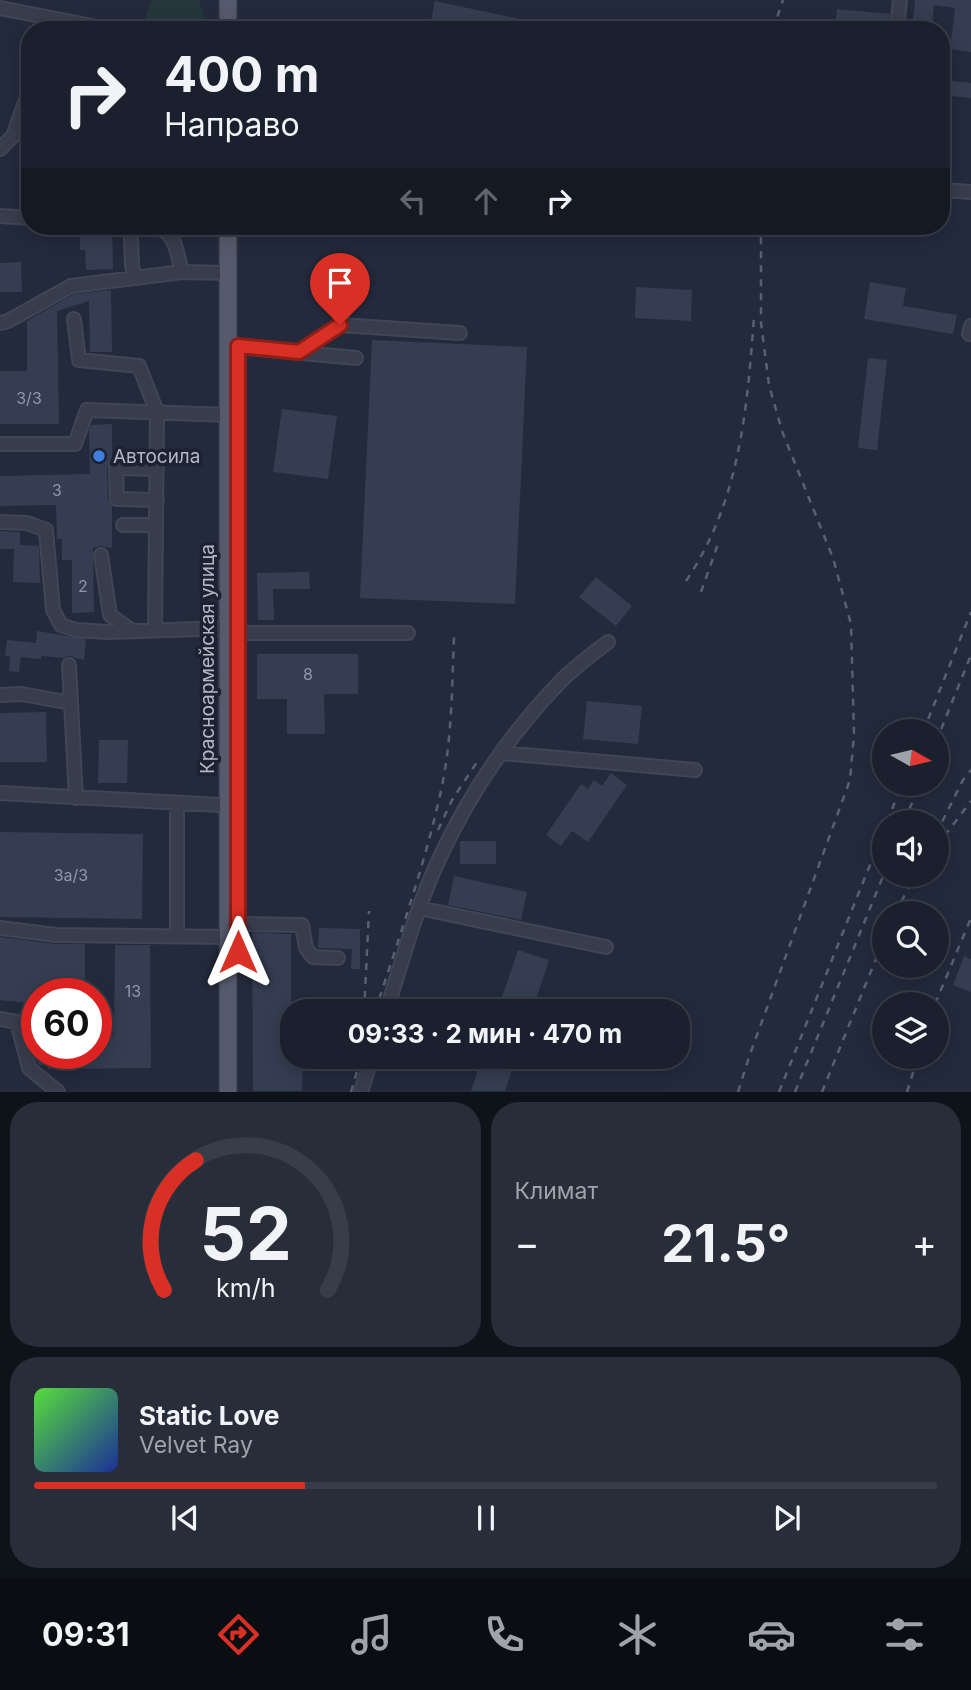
<!DOCTYPE html>
<html lang="ru">
<head>
<meta charset="utf-8">
<style>
  :root { --surface:#1a202d; --page:#272d39; --text:#f1f3f6; --muted:#9fa3aa; --line:#383e49; --accent:#d93025 }
  body { margin:0; font-family:Inter,sans-serif; background:var(--page); color:var(--text); height:100vh; display:flex; flex-direction:column; font-size:26px; white-space:nowrap }
  * { box-sizing:border-box; margin:0 }
  p { font-size:23px; color:var(--muted) }
  .icon { flex:none; width:38px; height:38px; fill:none; stroke:currentColor; stroke-width:2; stroke-linecap:round; stroke-linejoin:round }
  .map { position:relative; height:1092px; overflow:hidden }
  .drawer { display:flex; flex-direction:column; gap:10px; padding:10px; background:#0e1219; flex:1 }
  .drawer>* { flex:none }
  .hud { position:absolute; left:21px; top:21px; width:929px; height:214px; border-radius:28px; box-shadow:0 4px 18px #0003,0 0 0 2px var(--line); background:#1a202d; color:var(--text); overflow:hidden }
  .needle { width:46px; rotate:98deg }
  .tools { position:absolute; left:872px; top:719px; display:grid; gap:14px }
  .tools a { display:grid; place-items:center; width:77px; height:77px; border-radius:50%; background:var(--surface); box-shadow:0 4px 18px #0003,0 0 0 2px var(--line); font-size:35px }
  .speed { position:absolute; left:21px; top:978px; display:flex; gap:14px; font-size:35px; font-weight:700; text-align:center }
  .speed>* { display:grid; place-content:center; width:91px; height:91px; border-radius:50%; background:var(--surface); box-shadow:0 4px 18px #0003,0 0 0 2px var(--line); line-height:1 }
  .speed .limit { border:10px solid #d22; background:#fff; color:#111 }
  .pin { position:absolute; display:grid; place-items:center; width:60px; height:60px; color:#fff; margin:-72px -30px; border-radius:50% 50% 50% 0; rotate:-45deg; box-shadow:0 0 7px #0007 }
  .pin .icon { rotate:45deg }
  .me { position:absolute; width:77px; margin:-38px; rotate:0deg; stroke-linejoin:round; filter:drop-shadow(0 0 5px #0008) }
  .turn { display:flex; align-items:center; gap:24px; height:147px; padding:0 28px; font-size:32px }
  .turn .icon { width:91px; height:91px; stroke-width:2.5 }
  .turn b { display:block; font-size:49px; line-height:60px }
  .lanes { display:flex; align-items:center; height:66px; padding:0 28px; background:#0003; justify-content:center; gap:35px; direction:ltr }
  .lanes .off { opacity:.35 }
  .big { font-size:52px; font-weight:700; line-height:1.1 }
  .drawer .card { flex:1; display:flex; flex-direction:column; justify-content:center; gap:10px; min-width:0; padding:0 24px; border-radius:28px; background:var(--page) }
  .drawer .dial { align-items:center; gap:0 }
  .dial svg { height:182px; overflow:visible; fill:none; stroke:var(--line); stroke-width:7; stroke-linecap:round; text-anchor:middle }
  .dial text { fill:var(--text); stroke:none }
  .song { display:flex; align-items:center; gap:21px }
  .cover { width:84px; height:84px; border-radius:10px; background:linear-gradient(135deg,hsl(110 70% 55%),hsl(230 70% 35%)) }
  .played { height:7px; border-radius:4px; background:linear-gradient(90deg,var(--accent) 30%,var(--line) 30%) }
  .keys { display:flex; justify-content:space-around; direction:ltr }
  .heat { display:flex; justify-content:space-between; align-items:center; font-size:38px; direction:ltr }
  .drawer .tiles { flex:1; display:grid; gap:10px; grid-template-columns:1fr 1fr }
  .card:last-child { grid-column:span 2 }
  .trip { position:absolute; left:280px; top:999px; width:410px; height:70px; border-radius:28px; background:var(--surface); box-shadow:0 4px 18px #0003,0 0 0 2px var(--line); font-weight:700; line-height:70px; text-align:center }
  .dock { display:flex; height:112px; justify-content:space-around; align-items:center; background:#0a0d12; color:var(--muted) }
  .dock .icon { width:49px; height:49px }
  .dock .current { color:var(--accent) }
  .dock b { font-size:32px; color:var(--text) }
  .map>svg:first-child { display:block }
</style>
</head>
<body>
<div class="map">
<svg width="971" height="1092" viewBox="0 0 971 1092">
  <rect width="100%" height="100%" fill="#232a3c"/>
  <!-- green -->
  <path fill="#25373d" d="M152,0H200C200,11 207,19 206,30H155C139,22 147,13 152,0Z"/>
  <!-- building -->
  <path fill="#353d52" d="M915,0H971V52L950,49L955,8L934,5L932,30H912Z
    M435,1L552,26V30H429Z
    M837,9L890,14L888,30H835Z
    M942,80L971,83V98L942,95Z
    M112,229L113,269L86,270L85,250H80V230Z
    M21,262L22,292H0V263Z
    M870,282L906,288L903,306L957,315L953,334L864,319Z
    M636,287L692,290L691,321L635,318Z
    M111,290L112,352H90L89,301L57,311L59,424H0V371H27V321L74,294Z
    M372,340L527,347L515,604L360,598Z
    M868,358L887,360L877,450L858,448Z
    M282,409L337,416L328,479L273,472Z
    M112,424V460L107,468L108,499L112,506V548L100,546L93,548L94,612L72,613V560H62V539H57L56,505L0,506V476L90,474L89,430L91,425Z
    M0,531L20,532V545L39,546L40,583L13,582L14,549H0Z
    M309,572L310,589H273L274,620H258L257,573Z
    M596,577L632,606L616,626L579,597Z
    M37,631L86,639L84,660L69,656L64,658L41,656V659L21,657L19,672L9,671L10,656H5L7,640L36,643Z
    M257,654H358V694H324L325,734H287V699H257Z
    M587,701L642,706L638,744L583,739Z
    M46,712L47,762H0V713Z
    M99,740H128L127,783H98Z
    M611,773L627,785L588,842L572,831L561,846L546,835L581,784L588,789L594,780L602,786Z
    M0,832L143,834L142,919L0,917Z
    M460,841H496V864H460Z
    M454,876L527,892L521,920L448,905Z
    M319,928L360,929V969H351L352,949L318,948Z
    M252,933L291,934V1045L292,1057H303L302,1091H253Z
    M0,937L55,944H85V994H37V1004L0,1000Z
    M115,945H150L151,1068L48,1069V1065H39L34,1054H96V1036H114Z
    M518,950L549,960L532,1012H497Z
    M964,956L971,959V992L953,985Z
    M482,1057H516L505,1091H471Z"/>
  <g fill="none" stroke-linecap="round" stroke-linejoin="round">
    <defs>
      <path id="minor" d="M0,8L113,30
        M897,30L900,0
        M0,149L13,136L30,88
        M942,190L971,192
        M0,216L30,218
        M147,226C177,229 175,247 182,272
        M131,239L132,266L135,277
        M74,319L79,360L139,366L157,412L155,630
        M0,323L8,321L71,286L182,272L228,273
        M969,334L971,326
        M238,347L356,358
        M299,352L340,325L460,333
        M0,444H75L87,410L228,415
        M157,500L117,499L116,468L157,469
        M0,522L27,523L46,530L53,610L61,625L76,630L108,632L229,628
        M123,525H156
        M101,555L110,615L132,631
        M238,633H408
        M69,665L76,798
        M0,695L22,694L71,703
        M502,753L695,770
        M0,793L238,806
        M419,908L606,947
        M238,924L302,925L306,948L313,957L338,958
        M0,928L56,935L229,937
        M177,936V803
        M386,1012C403,959 417,905 441,855C470,793 511,733 559,683C573,668 591,655 608,642
        M0,1019L17,1022L29,1068L58,1092
        M361,1092L372,1057"/>
      <path id="major" d="M228,30V0
        M228,226V1092"/>
    </defs>
    <!-- minor casing -->
    <use href="#minor" stroke="#404655" stroke-width="16"/>
    <!-- major casing -->
    <use href="#major" stroke="#404655" stroke-width="19"/>
    <!-- minor -->
    <use href="#minor" stroke="#373d4c" stroke-width="12"/>
    <!-- major -->
    <use href="#major" stroke="#555b6c" stroke-width="16"/>
    <!-- rail -->
    <path stroke="#596073" stroke-width="2.5" stroke-dasharray="7 7" stroke-linecap="butt" d="M773,30L783,0
      M686,581C740,501 747,410 754,317
      M701,592L719,541
      M923,732L971,612
      M936,742L971,655
      M887,822L902,784
      M904,822L920,784
      M438,830L452,800L479,759
      M936,834L963,780L971,770
      M936,847L971,801
      M895,914L915,875
      M935,1004L971,918
      M364,1012L369,911
      M375,1012C399,937 426,862 442,786C452,737 452,687 454,637
      M351,1092L361,1057
      M738,1092L749,1057L850,780L854,734L851,624L833,558L782,431L769,385L761,323V226
      M779,1092L884,830
      M795,1092L884,874
      M822,1092L884,939
      M907,1092L918,1057"/>
  </g>
  <g fill="none" stroke-linecap="round" stroke-linejoin="round">
    <defs>
      <path id="route" d="M238,952V346L299,352L340,325"/>
    </defs>
    <!-- route casing -->
    <use href="#route" stroke="#8d1f18" stroke-width="18"/>
    <!-- route -->
    <use href="#route" stroke="#d93025" stroke-width="12"/>
  </g>
  <!-- markers -->
  <circle fill="#3f7fe0" stroke="#1c2231" stroke-width="2.5" cx="99" cy="456" r="7"/>
  <g text-anchor="middle" dominant-baseline="central" stroke-width="7" stroke-linejoin="round" paint-order="stroke">
    <!-- number labels -->
    <g font-size="16" fill="#9296a9">
      <text x="29" y="398">3/3</text>
      <text x="57" y="490">3</text>
      <text x="83" y="586">2</text>
      <text x="308" y="674">8</text>
      <text x="71" y="875">3а/3</text>
      <text x="133" y="991">13</text>
    </g>
    <!-- poi labels -->
    <g font-size="19" fill="#b3b7c8" stroke="#1c2231" text-anchor="start">
      <text x="113" y="456">Автосила</text>
    </g>
    <!-- street labels -->
    <g font-size="19" fill="#b3b7c8" stroke="#1c2231">
      <text transform="translate(207 659) rotate(-90)">Красноармейская улица</text>
    </g>
  </g>
</svg>
<div class="tools">
<a><svg class="needle" viewBox="-14 -14 28 28"><path d="M0-13l5 13h-10z" fill="#e53935"/><path d="M0 13l5-13h-10z" fill="#9fa3aa"/></svg></a>
<a><svg class="icon" aria-label="sound" viewBox="0 0 24 24"><path d="M4 9h4l5-4v14l-5-4H4zM17 9q2 3 0 6"/></svg></a>
<a><svg class="icon" aria-label="search" viewBox="0 0 24 24"><circle cx="10" cy="10" r="6"/><path d="M15 15l6 6"/></svg></a>
<a><svg class="icon" aria-label="layers" viewBox="0 0 24 24"><path d="M12 4l9 5-9 5-9-5zM3 14l9 5 9-5"/></svg></a>
</div>
<div class="speed"><div class="limit">60</div></div>
<div class="pin" style="left:340px;top:325px;background:#d93025"><svg class="icon" aria-label="arrive" viewBox="0 0 24 24"><path d="M6 21V4h12l-3 4 3 4H6"/></svg></div>
<svg class="me" style="left:238px;top:952px" viewBox="-20 -20 40 40"><path d="M0-17L14 15 0 8-14 15z" fill="#d93025" stroke="#fff" stroke-width="4"/></svg>
<div class="trip">09:33 · 2 мин · 470 m</div>
<div class="hud">
<div class="turn"><svg class="icon" aria-label="right" viewBox="0 0 24 24"><path d="M7 20v-9h11M14 6l5 5-5 5"/></svg><div><b>400 m</b>Направо</div></div>
<div class="lanes"><svg class="icon off" aria-label="left" viewBox="0 0 24 24"><path d="M17 20v-9H6M10 6l-5 5 5 5"/></svg><svg class="icon off" aria-label="ahead" viewBox="0 0 24 24"><path d="M12 20V5M6 11l6-6 6 6"/></svg><svg class="icon" aria-label="right" viewBox="0 0 24 24"><path d="M7 20v-9h11M14 6l5 5-5 5"/></svg></div>
</div>
</div>
<section class="drawer">
<div class="tiles">
<div class="card dial"><svg viewBox="0 0 100 80">
<path d="M14 69A42 42 0 1 1 86 69"/>
<path d="M14 69A42 42 0 0 1 28 12" stroke="#d93025"/>
<text x="50" y="56" font-size="32" font-weight="700">52</text>
<text x="50" y="72" font-size="11">km/h</text>
</svg></div>
<div class="card"><p>Климат</p>
<div class="heat"><a>−</a><b class="big">21.5°</b><a>+</a></div>
</div>
<div class="card">
<div class="song"><i class="cover"></i><div><b>Static Love</b><p>Velvet Ray</p></div></div>
<div class="played"></div>
<div class="keys"><svg class="icon" aria-label="previous" viewBox="0 0 24 24"><path d="M18 5L8 12l10 7zM5 5v14"/></svg><svg class="icon" aria-label="pause" viewBox="0 0 24 24"><path d="M8 5v14M16 5v14"/></svg><svg class="icon" aria-label="next" viewBox="0 0 24 24"><path d="M6 5l10 7-10 7zM19 5v14"/></svg></div>
</div>
</div>
</section>
<nav class="dock">
<b>09:31</b>
<svg class="icon current" aria-label="directions" viewBox="0 0 24 24"><path d="M12 3l9 9-9 9-9-9zM9 14v-3h6M13 9l2 2-2 2"/></svg>
<svg class="icon" aria-label="music" viewBox="0 0 24 24"><path d="M9 18V5l10-2v13"/><circle cx="6" cy="18" r="3"/><circle cx="16" cy="16" r="3"/></svg>
<svg class="icon" aria-label="phone" viewBox="0 0 24 24"><path d="M5 4h4l2 5-3 2q2 4 5 5l2-3 5 2v4C11 20 4 13 5 4z"/></svg>
<svg class="icon" aria-label="climate" viewBox="0 0 24 24"><path d="M12 3v18M4 7l16 10M4 17L20 7"/></svg>
<svg class="icon" aria-label="car" viewBox="0 0 24 24"><path d="M5 17H2v-5l4-1 3-4h7l3 4 3 1v5h-3M9 17h6M6 11h13"/><circle cx="7" cy="17" r="2"/><circle cx="17" cy="17" r="2"/></svg>
<svg class="icon" aria-label="filters" viewBox="0 0 24 24"><path d="M4 7h16M4 17h16"/><circle cx="9" cy="7" r="2"/><circle cx="15" cy="17" r="2"/></svg>
</nav>
</body>
</html>
